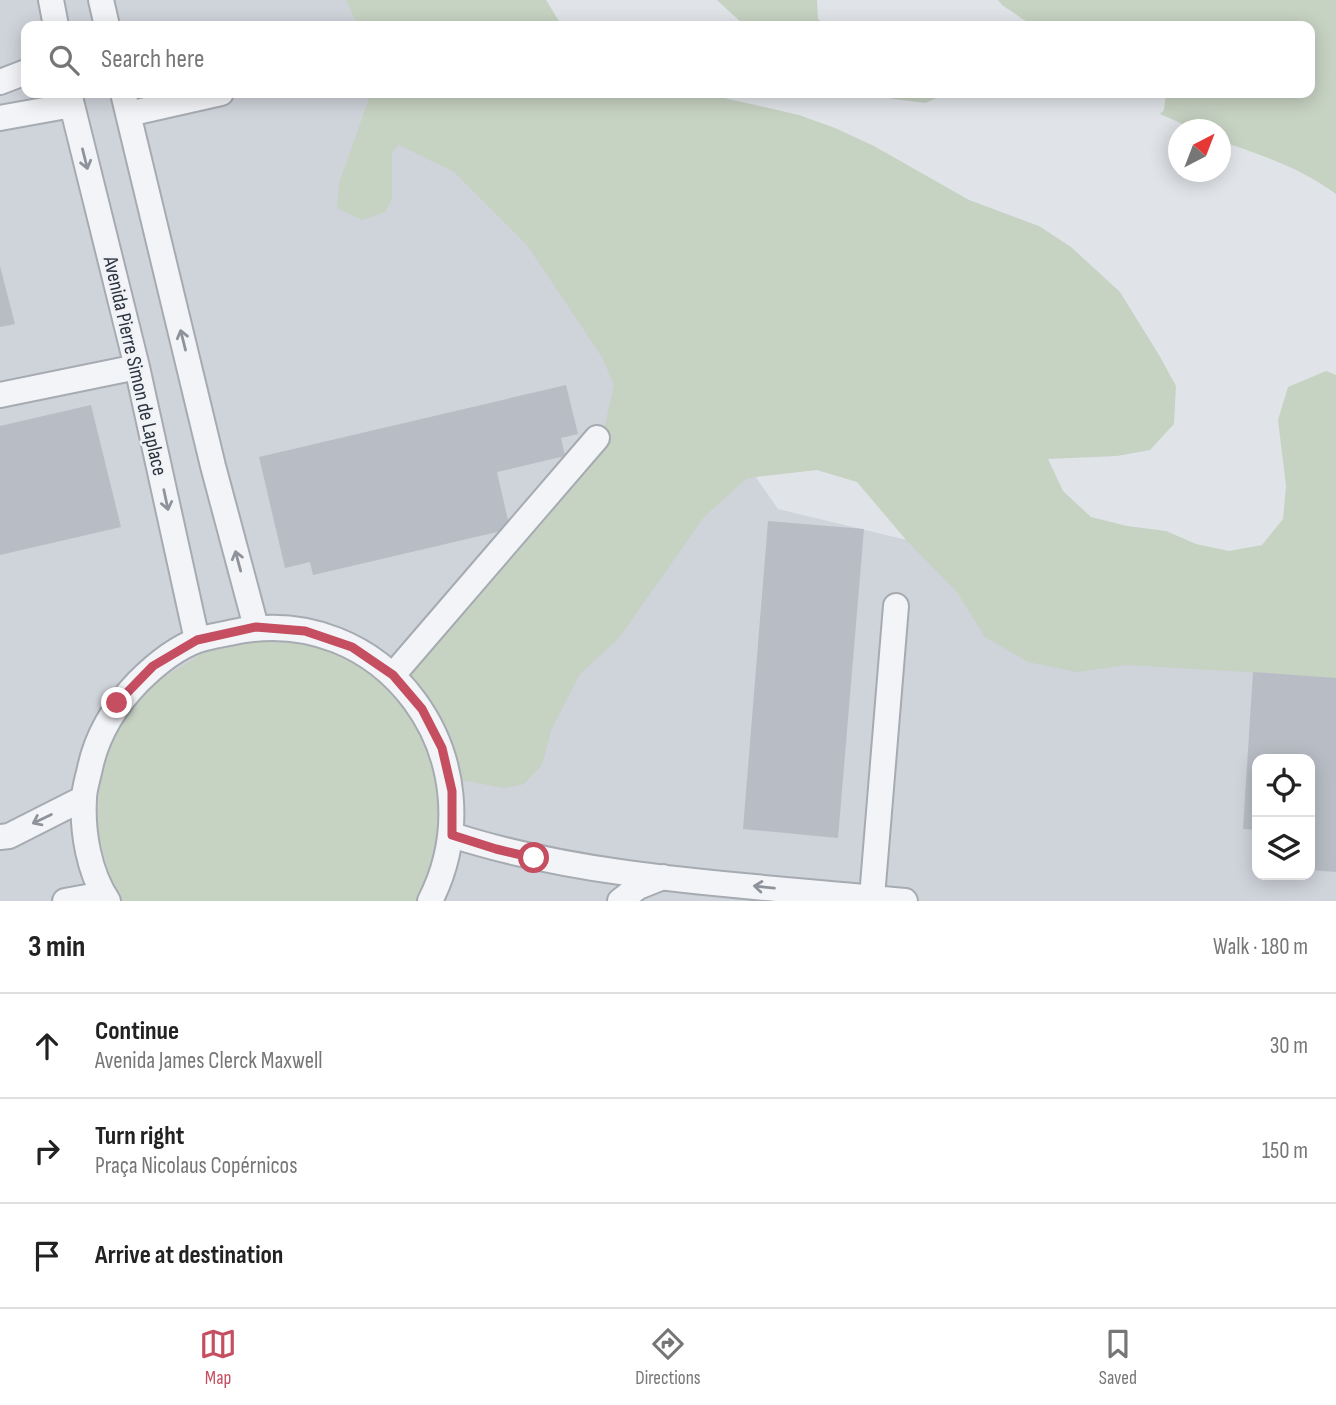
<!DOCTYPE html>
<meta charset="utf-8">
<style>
:root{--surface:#fff;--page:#f2f2f2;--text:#222;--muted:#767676;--line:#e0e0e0;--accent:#c54e61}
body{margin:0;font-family:"Sofia Sans Condensed",sans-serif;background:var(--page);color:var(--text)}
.controls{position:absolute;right:21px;bottom:21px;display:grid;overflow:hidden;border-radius:14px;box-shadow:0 4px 18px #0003}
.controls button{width:63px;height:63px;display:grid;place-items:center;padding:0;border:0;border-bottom:2px solid var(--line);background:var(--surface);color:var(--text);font:35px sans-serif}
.compass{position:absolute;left:1168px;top:119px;width:63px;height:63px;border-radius:50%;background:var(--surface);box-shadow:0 4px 18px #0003;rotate:42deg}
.stop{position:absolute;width:21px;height:21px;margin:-16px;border:5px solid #c54e61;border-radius:50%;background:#fff}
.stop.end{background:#c54e61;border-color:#fff;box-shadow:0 2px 7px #0008}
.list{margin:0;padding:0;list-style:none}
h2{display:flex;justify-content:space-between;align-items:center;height:91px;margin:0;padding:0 28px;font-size:30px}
h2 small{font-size:23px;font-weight:400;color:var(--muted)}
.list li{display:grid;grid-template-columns:46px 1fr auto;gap:21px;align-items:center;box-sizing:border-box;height:105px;padding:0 28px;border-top:2px solid var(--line)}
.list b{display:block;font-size:26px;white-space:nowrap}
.list p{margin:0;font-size:23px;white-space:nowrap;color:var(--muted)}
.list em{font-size:23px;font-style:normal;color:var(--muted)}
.icon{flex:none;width:38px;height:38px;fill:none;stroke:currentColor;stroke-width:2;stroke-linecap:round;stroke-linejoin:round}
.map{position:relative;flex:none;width:1336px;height:901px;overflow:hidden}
.search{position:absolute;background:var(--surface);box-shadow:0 4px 18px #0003;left:21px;right:21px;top:21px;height:77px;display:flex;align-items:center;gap:18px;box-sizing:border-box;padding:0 24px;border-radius:14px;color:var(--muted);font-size:26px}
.sheet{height:406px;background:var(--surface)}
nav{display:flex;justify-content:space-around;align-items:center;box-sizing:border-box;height:98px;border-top:2px solid var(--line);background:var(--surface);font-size:19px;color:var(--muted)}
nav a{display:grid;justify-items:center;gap:4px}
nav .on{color:var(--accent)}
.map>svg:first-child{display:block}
.built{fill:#cfd3da;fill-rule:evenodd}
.green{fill:#c6d2c2}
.building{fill:#b8bdc5}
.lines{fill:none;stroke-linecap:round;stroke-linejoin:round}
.minor-casing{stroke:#a6abb2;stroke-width:28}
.minor{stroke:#f3f4f7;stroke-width:24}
.oneway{stroke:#8e939b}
.route{stroke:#c54e61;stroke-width:9}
.labels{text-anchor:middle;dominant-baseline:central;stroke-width:5;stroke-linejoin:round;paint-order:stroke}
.street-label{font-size:21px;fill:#2a323f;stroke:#f0f2f6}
</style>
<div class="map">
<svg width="1336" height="901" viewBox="0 0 1336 901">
<rect width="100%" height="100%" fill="#e0e4e8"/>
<path class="built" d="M0 0H424L442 26H26V93H488L778 509 1336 643V901H0ZM1257 759H1310V875H1257Z"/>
<path class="green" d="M346 0H546L562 26H358Z
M717 0H817L818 19 827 26H745Z
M998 0H1336V194C1299 167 1263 156 1221 141L1220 130 1194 129 1160 114 1164 110 1166 93H1310V26H1033L1002 5Z
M368 93H676L724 98 799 115 835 128 874 146 969 200 1039 226 1071 247 1120 292 1159 355 1176 386 1174 424 1150 450 1117 456 1048 459 1063 491 1091 517 1127 526 1166 531 1196 544 1229 551 1262 545 1283 519 1286 486 1278 420 1288 387 1326 371 1336 375V691L1264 673 1127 665 1077 672 1028 662 985 637 957 592 907 541 857 482 817 470 747 478 704 517 619 638 580 674 552 728 542 765 524 784 504 788 467 781 439 785 444 819 433 875 418 901H122L115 891 98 836 99 779 119 726 156 682 205 652 261 640 318 646 369 671 406 693 421 645 484 577 540 526 576 483 604 430 614 385 602 357 527 245 454 172 399 145 392 152V199L385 212 362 220 337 208 339 184 368 101Z
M870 93H947L926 103 893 99Z"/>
<path class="building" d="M0 266 15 324 0 327Z
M566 385 578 434 561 438 565 456 497 472 510 529 313 575 310 562 285 568 259 457Z
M91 405 121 527 0 555V426Z
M768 521 864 529 838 838 743 829Z
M1253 672 1336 678V872L1310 870V759H1257V830L1243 829Z"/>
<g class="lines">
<defs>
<path id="minor" d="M51 0 56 26
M101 0 107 26
M0 82 26 72
M69 93 137 367 197 640
M123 93 213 466 256 627
M128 114 221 93
M0 118 72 105
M0 395 137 367
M393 675 597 438
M452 835C594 881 757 885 905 901
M0 837 9 836 84 798
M872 897 896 606
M65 901 103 894
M108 901C89 873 82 832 84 799 84 789 88 778 90 768 97 735 114 707 138 682 154 666 176 648 198 640 207 637 219 635 229 633 385 597 501 761 430 901
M620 901 638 887 663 877"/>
</defs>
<use href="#minor" class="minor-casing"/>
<use href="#minor" class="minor"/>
</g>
<defs><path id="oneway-shaft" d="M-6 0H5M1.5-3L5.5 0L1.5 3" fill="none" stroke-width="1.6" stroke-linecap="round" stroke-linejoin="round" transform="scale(1.75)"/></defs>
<g class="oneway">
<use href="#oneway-shaft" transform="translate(85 159) rotate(76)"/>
<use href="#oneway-shaft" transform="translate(183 340) rotate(-104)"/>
<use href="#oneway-shaft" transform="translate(166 500) rotate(78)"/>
<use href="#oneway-shaft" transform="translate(238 561) rotate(-105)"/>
<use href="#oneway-shaft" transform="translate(42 819) rotate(154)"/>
<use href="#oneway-shaft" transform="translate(764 887) rotate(-174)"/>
</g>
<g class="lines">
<path class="route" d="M117 703 153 666 197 640 256 627 305 631 352 647 393 675 422 709 442 748 452 791V835L496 849 534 858"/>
</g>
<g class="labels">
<g class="street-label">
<text transform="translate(135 366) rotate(77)">Avenida Pierre Simon de Laplace</text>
</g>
</g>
</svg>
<div class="controls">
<button><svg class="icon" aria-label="locate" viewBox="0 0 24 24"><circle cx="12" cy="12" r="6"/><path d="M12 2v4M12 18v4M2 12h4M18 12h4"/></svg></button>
<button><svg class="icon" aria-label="layers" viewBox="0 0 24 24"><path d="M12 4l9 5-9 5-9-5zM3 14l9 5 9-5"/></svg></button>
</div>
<svg class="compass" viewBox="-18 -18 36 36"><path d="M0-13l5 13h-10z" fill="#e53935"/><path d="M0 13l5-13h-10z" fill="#767676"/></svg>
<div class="stop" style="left:534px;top:858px"></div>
<div class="stop end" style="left:117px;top:703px"></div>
<div class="search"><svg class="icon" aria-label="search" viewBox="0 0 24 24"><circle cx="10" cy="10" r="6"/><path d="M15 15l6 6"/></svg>Search here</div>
</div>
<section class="sheet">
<h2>3 min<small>Walk · 180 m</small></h2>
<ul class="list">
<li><svg class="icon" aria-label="ahead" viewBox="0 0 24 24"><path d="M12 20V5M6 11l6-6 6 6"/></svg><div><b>Continue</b><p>Avenida James Clerck Maxwell</p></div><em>30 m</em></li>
<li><svg class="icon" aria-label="right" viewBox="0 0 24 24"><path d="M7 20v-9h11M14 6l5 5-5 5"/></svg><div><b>Turn right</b><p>Praça Nicolaus Copérnicos</p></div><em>150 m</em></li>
<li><svg class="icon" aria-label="arrive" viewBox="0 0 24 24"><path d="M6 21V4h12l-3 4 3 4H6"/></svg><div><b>Arrive at destination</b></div></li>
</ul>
</section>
<nav>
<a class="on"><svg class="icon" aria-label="map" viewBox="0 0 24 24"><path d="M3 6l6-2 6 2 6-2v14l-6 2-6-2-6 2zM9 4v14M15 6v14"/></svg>Map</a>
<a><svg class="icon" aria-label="directions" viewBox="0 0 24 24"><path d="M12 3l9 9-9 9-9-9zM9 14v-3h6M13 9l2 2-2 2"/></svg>Directions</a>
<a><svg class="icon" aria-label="saved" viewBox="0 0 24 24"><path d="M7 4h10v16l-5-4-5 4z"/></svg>Saved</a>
</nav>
